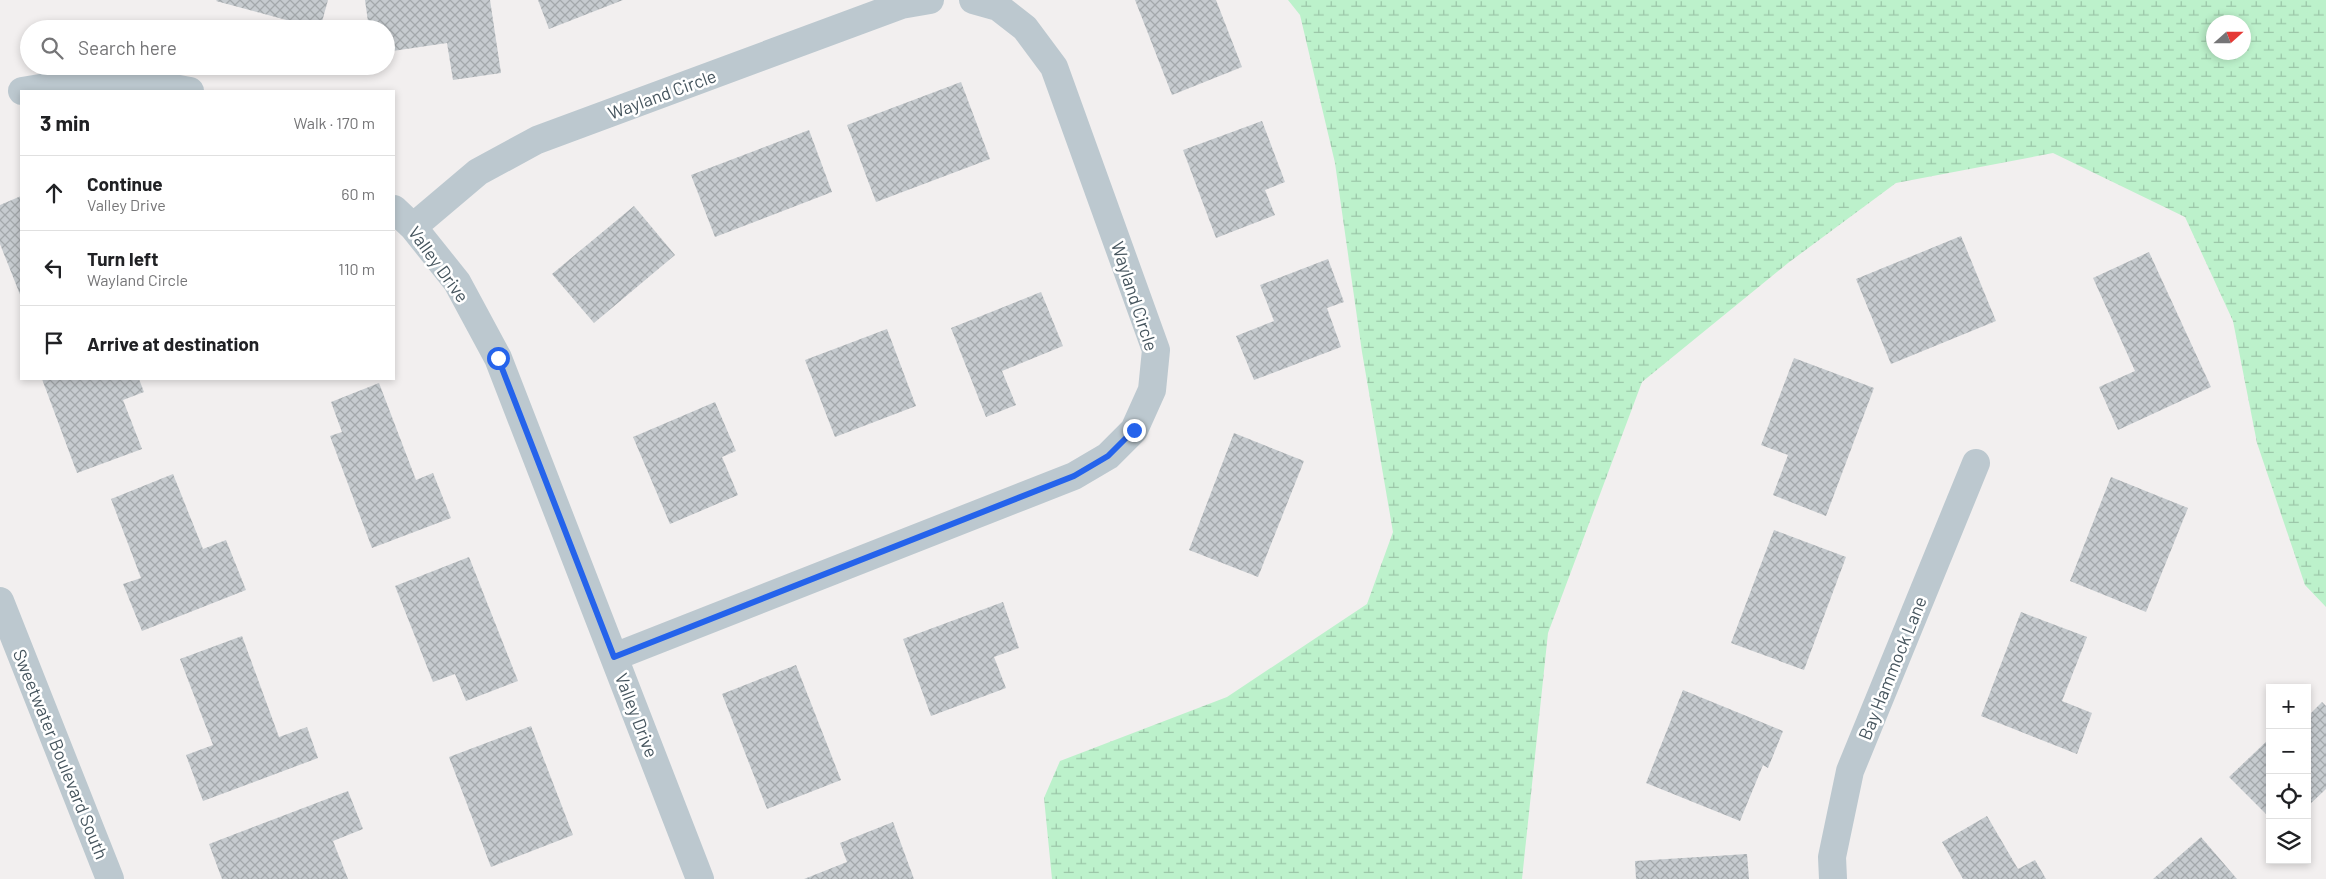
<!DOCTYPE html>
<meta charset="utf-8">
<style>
:root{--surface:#fff;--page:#f2f2f2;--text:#202124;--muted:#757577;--line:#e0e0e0}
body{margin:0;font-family:Barlow,sans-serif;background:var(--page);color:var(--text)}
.controls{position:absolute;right:15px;bottom:15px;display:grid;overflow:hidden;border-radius:0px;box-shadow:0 2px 8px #0003}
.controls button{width:45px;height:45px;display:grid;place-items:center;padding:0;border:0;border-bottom:1px solid var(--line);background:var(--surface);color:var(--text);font:25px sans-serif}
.compass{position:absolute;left:2206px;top:15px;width:45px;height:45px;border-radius:50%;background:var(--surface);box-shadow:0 2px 8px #0003;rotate:69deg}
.stop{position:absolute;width:15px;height:15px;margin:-11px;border:4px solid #2563eb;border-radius:50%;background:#fff}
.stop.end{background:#2563eb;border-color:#fff;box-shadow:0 1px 5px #0008}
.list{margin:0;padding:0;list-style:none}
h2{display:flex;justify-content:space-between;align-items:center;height:65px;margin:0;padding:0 20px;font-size:21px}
h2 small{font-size:16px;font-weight:400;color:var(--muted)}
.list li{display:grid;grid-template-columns:32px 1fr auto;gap:15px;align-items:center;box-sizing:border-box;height:75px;padding:0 20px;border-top:1px solid var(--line)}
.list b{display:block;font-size:19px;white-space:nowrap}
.list p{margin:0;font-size:16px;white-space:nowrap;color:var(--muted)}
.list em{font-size:16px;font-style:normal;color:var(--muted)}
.icon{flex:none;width:28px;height:28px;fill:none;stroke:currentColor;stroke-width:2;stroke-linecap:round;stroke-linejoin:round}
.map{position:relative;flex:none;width:2326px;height:879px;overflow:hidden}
.search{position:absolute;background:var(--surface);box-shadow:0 2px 8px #0003;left:20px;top:20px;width:375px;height:55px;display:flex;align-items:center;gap:12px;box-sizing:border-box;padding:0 18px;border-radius:28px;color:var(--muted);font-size:19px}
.panel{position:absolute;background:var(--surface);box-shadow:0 2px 8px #0003;left:20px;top:90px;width:375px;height:290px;border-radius:0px}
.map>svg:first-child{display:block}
.wetland{fill:url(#wetland-marsh);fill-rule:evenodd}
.building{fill:url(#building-cross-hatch)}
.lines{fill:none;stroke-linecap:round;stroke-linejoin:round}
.street{stroke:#bcc8cf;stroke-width:28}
.route{stroke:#2563eb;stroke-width:6}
.labels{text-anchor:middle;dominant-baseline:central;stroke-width:5;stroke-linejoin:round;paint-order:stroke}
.street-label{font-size:18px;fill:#46555e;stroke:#fff}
</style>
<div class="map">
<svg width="2326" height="879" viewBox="0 0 2326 879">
<defs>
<pattern id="wetland-marsh" width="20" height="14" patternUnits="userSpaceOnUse" patternTransform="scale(1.25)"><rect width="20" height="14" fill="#bcf1cb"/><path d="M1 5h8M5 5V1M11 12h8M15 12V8" fill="none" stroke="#9bc6a8"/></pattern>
<pattern id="building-cross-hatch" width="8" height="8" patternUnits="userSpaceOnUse" patternTransform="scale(1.25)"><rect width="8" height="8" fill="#c6cbcf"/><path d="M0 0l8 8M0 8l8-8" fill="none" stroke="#a3a8ab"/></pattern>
</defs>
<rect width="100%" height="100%" fill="#f2efef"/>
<path class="wetland" d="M1288 0H2326V607L2305 585 2257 443 2233 321 2185 217 2053 153 1896 183 1788 263 1642 382 1548 633 1522 879H1052L1044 798 1060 761 1227 697 1367 604 1393 532 1362 352 1335 163 1300 15ZM2214 22H2244V52H2214Z"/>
<path class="building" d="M328 0 320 29 216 1 217 0Z
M365 0H490L501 73 453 80 447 43 386 52V29H369Z
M538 0H623L549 29Z
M1135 0H1216L1242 67 1172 95Z
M961 82 990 159 876 202 847 125Z
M1262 121 1285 182 1265 190 1275 215 1216 238 1183 150Z
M809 130 832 192 715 237 691 175Z
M21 196V297L0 244V205Z
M634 206 675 255 594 323 552 274Z
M1961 236 1996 321 1891 364 1856 279Z
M2149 252 2211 387 2118 430 2099 387 2135 371 2093 278Z
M1328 259 1344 302 1327 308 1341 347 1254 380 1236 336 1274 321 1260 285Z
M1041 292 1063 346 1002 371 1016 405 986 417 951 328Z
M887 329 916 406 835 437 805 360Z
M1794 358 1874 388 1826 516 1773 495 1788 455 1761 445Z
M42 379H139L144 392 123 400 142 449 77 473Z
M379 383 416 480 433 473 451 518 372 548 330 436 342 432 331 402Z
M715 402 736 451 722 457 738 495 670 524 633 437Z
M1234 433 1304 461 1258 577 1189 550Z
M173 474 203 549 226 540 246 590 142 631 123 584 141 578 111 499Z
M2111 477 2188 508 2146 612 2070 581Z
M1774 530 1846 557 1804 670 1731 643Z
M469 557 518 681 466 701 455 674 433 682 395 586Z
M1003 602 1019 648 994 657 1006 688 931 716 903 639Z
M2021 612 2087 637 2062 701 2092 713 2077 754 1981 716Z
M242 636 279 737 307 727 318 758 203 801 186 755 213 745 180 659Z
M796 665 841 780 767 809 722 694Z
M1683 690 1783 731 1768 768 1763 765 1740 821 1646 783Z
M2322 702 2326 706V789L2307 807V717Z
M531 726 573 835 491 867 449 757Z
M2270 738V818L2229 777Z
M348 791 363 829 333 841 348 879H222L209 844Z
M1987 816 2018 869 2035 860 2046 879H1963L1942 842Z
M893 822 914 879H804L847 862 840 843Z
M2201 837 2237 879H2153Z
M1747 854 1749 879H1636L1635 861Z"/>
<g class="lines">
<path class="street" d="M22 91 58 85 146 83 190 91
M394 209 413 227 457 282 498 358 700 879
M413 227 478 172 537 140 901 5 930 0
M0 601 110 879
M614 657 1074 476 1108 456 1134 430 1152 390 1156 350 1054 67 1025 28 998 7 973 0
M1833 879 1832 857 1850 771 1976 463"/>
</g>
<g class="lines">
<path class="route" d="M498 358 614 657 1074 476 1108 456 1134 430"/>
</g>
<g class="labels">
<g class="street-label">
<text transform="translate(662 94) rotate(-20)">Wayland Circle</text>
<text transform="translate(439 264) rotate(54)">Valley Drive</text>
<text transform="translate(1135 296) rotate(72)">Wayland Circle</text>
<text transform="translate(1892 668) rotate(-68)">Bay Hammock Lane</text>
<text transform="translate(637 715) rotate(69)">Valley Drive</text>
<text transform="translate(61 754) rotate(68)">Sweetwater Boulevard South</text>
</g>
</g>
</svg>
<div class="controls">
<button>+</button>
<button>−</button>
<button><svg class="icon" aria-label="locate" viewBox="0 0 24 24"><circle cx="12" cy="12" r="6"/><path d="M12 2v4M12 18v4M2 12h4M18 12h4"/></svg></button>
<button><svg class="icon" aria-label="layers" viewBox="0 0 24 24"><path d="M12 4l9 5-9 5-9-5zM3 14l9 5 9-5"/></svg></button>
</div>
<svg class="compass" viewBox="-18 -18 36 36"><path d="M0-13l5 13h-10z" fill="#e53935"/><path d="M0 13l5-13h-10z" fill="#757577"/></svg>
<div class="stop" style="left:498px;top:358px"></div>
<div class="stop end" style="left:1134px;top:430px"></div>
<div class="search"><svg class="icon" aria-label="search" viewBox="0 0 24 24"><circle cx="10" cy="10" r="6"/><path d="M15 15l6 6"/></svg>Search here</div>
<section class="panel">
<h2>3 min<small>Walk · 170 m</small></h2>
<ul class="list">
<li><svg class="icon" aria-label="ahead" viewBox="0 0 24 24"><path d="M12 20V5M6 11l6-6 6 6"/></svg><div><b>Continue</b><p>Valley Drive</p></div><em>60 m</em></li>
<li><svg class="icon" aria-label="left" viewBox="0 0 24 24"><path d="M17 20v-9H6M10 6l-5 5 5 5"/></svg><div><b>Turn left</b><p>Wayland Circle</p></div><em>110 m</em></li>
<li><svg class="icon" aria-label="arrive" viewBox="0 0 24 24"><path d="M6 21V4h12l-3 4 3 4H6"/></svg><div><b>Arrive at destination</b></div></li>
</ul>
</section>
</div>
